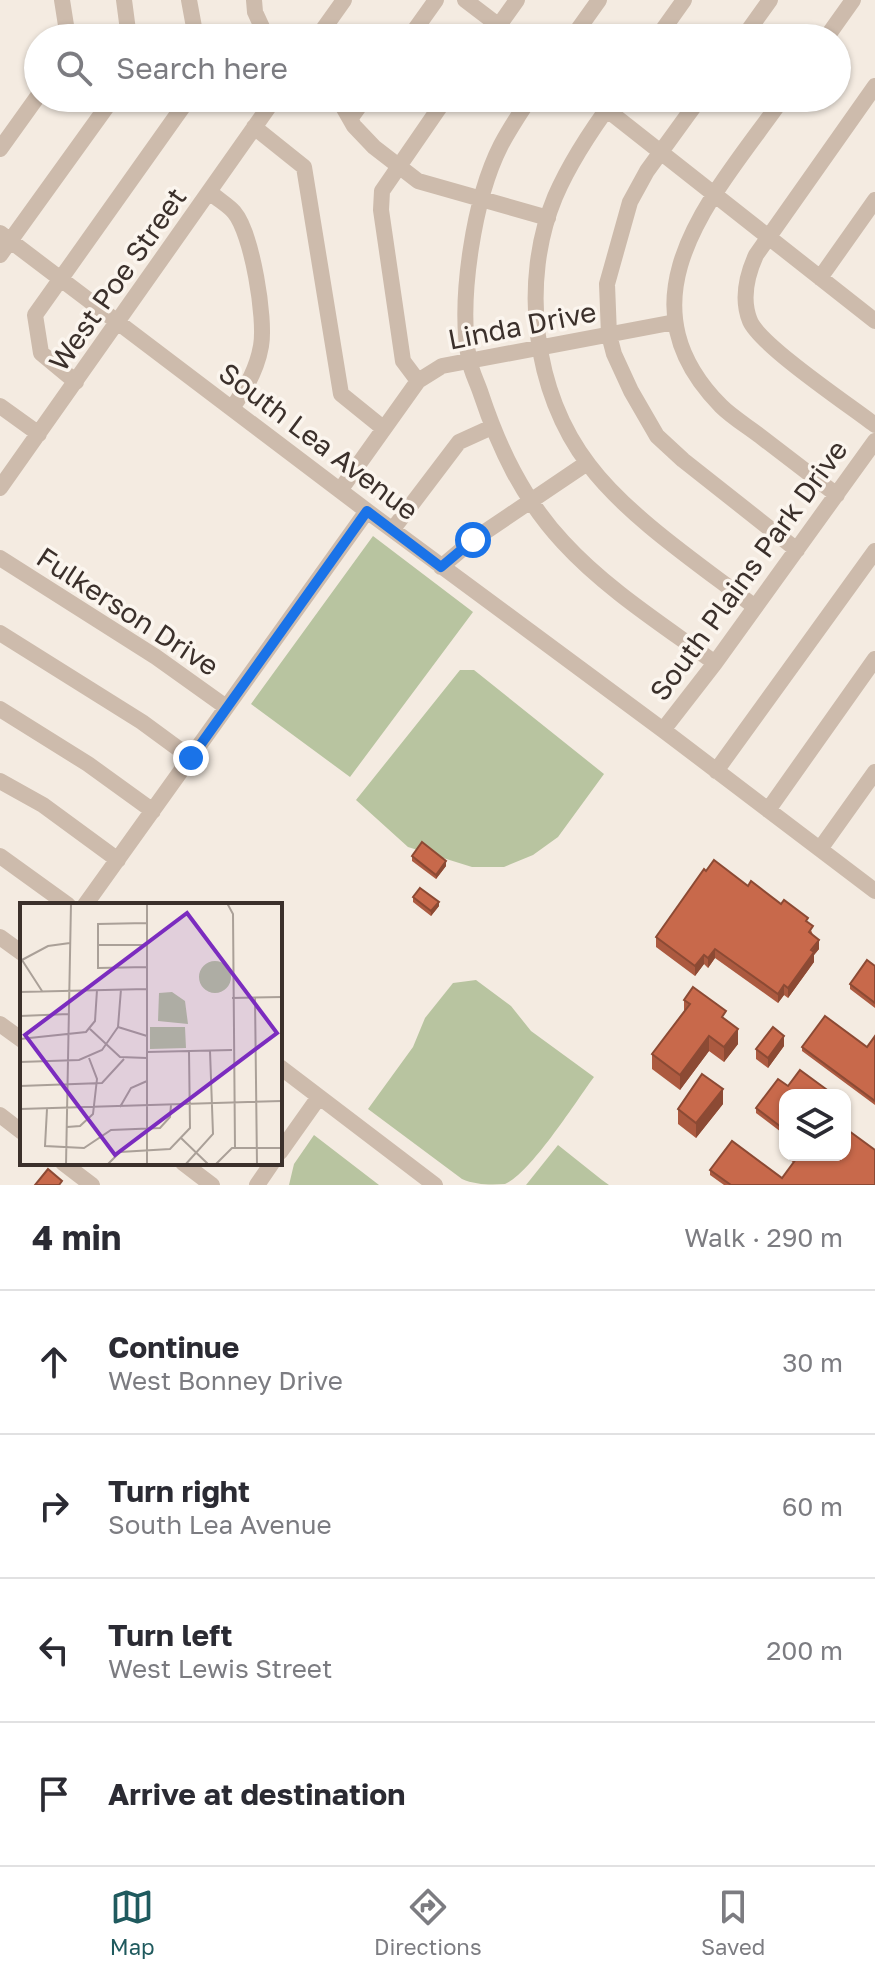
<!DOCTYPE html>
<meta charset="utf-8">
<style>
:root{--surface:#fff;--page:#f2f2f3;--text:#2b2b33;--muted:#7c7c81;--line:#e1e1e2;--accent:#1f5a5e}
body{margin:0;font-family:"Golos Text",sans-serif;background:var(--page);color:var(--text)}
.controls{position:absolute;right:24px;bottom:24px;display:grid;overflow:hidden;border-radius:16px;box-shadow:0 2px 6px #0004}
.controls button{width:72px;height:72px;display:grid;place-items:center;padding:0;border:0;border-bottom:2px solid var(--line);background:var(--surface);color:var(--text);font:40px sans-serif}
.stop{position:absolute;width:24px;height:24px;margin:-18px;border:6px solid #1a73e8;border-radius:50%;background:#fff}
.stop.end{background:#1a73e8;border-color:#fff;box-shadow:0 2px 8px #0008}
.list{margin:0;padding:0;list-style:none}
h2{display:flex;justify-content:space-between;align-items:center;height:104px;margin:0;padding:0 32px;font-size:34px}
h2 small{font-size:26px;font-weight:400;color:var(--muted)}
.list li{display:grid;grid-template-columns:52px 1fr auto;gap:24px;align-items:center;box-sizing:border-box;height:144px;padding:0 32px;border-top:2px solid var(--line)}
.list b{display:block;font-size:30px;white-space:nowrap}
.list p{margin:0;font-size:26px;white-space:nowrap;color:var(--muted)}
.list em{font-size:26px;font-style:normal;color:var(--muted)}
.icon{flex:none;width:44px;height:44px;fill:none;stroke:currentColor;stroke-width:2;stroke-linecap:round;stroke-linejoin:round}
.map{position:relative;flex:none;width:875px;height:1185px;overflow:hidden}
.search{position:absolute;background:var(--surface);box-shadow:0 2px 6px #0004;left:24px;right:24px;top:24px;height:88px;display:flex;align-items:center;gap:20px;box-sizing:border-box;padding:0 28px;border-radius:44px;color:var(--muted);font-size:30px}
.sheet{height:680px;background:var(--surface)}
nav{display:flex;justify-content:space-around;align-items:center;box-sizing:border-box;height:112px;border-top:2px solid var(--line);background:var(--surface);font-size:22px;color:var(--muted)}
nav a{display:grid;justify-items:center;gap:4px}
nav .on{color:var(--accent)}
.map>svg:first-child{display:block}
.green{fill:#b8c4a0}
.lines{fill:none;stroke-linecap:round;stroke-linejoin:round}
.minor{stroke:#cdbbac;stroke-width:16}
.wall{fill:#ac5a40}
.shaded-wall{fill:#8c4a34}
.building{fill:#c8694b;stroke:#8c4a34;stroke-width:2}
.route{stroke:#1a73e8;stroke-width:10}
.labels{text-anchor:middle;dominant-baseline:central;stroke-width:7;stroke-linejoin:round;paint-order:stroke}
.street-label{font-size:28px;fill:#3b302b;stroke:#fbf5ee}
.inset-road{fill:none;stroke:#aaa098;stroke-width:2}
.view{fill:#7b2cbf;fill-opacity:0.15;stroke:#7b2cbf;stroke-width:4}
.inset-edge{fill:none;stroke:#3b302b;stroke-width:4}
</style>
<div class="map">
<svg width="875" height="1185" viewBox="0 0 875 1185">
<rect width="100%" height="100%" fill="#f4ebe1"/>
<path class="green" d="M373 536 473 612 350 777 251 704Z
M460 670H474L604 774 558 837 533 855 504 867H472L408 847 356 800Z
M476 980 511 1006 531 1031 594 1077C576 1101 531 1173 505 1184 492 1185 475 1185 462 1179L368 1109 413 1047 425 1018 453 983Z
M314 1135 379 1185H289L294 1164Z
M558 1145 602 1180 609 1185H526Z"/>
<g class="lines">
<path class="minor" d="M62 0 68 38
M124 0 129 38
M189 0 196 38
M254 0 255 12 267 38
M465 0 515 38
M317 38 344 0
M409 38 436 0
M490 38 517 0
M572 38 599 0
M657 38 684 0
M743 38 770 0
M826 38 853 0
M875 86 756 255C747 275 741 299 750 321 761 346 849 405 875 425
M338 98 354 126 374 147 418 181 548 218
M530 98C520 113 510 128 501 145 474 198 458 299 469 359 471 371 477 382 481 394 499 448 523 499 563 542 606 589 663 625 715 663
M592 98 875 321
M615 98C592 129 570 162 555 197 520 281 533 392 589 465 628 517 703 567 755 607
M700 98 647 171 630 202 607 284 609 335 614 354 631 391 657 436 683 460 797 550
M783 98C717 192 613 297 721 406 732 417 747 426 760 436 785 455 811 475 837 495
M350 119 365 98
M254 127 304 167 341 394 383 428
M0 149 38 96
M210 192C217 199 228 205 234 212 252 233 266 319 261 346 257 369 246 389 232 408
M0 233 367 511 663 730 875 891
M0 255 113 98
M820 278 875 200
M418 381 403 361 381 210 382 191 446 98
M76 382 41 353 35 315 189 98
M0 406 39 434
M0 488 275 98
M341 489 418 381 442 366 675 322
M393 529 459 442 492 427
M0 558 156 657 226 707
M441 567 473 540 587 463
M0 633 142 722 191 758
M0 709 88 764 153 811
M663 730 715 663 875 441
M716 771 875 551
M0 781 43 805 118 860
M768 810 875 659
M820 849 875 772
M0 856 68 905
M85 905 367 511
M0 937 22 953
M0 1024 22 1040
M280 1067 435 1185
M0 1115 22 1132
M280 1152 319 1097
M63 1163 92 1185
M183 1163 212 1185
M257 1185 272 1163"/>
</g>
<path class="wall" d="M412 856 446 866 436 879 412 861Z
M706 871 748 886 781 904 808 923 819 949 814 955V962L788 998 784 995 778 1003 715 958 708 968 704 964 695 976 656 947V937Z
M413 897 439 906 431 916 413 902Z
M875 966V1008L850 989V984Z
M684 1000 726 1021 738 1044 724 1062 709 1051 680 1090 652 1069V1054L684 1011Z
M875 1036V1105L802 1051V1047H867Z
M784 1046 768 1068 756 1059V1049Z
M788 1086 785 1095V1135L756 1113V1108Z
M723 1104 696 1138 678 1124V1109Z
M790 1155 875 1185H724L710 1175V1170L782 1178 794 1163 790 1160Z"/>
<path class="shaded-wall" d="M446 861V866L436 879V875Z
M439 902V906L431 916V911Z
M819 940V949L814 955V962L788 998V988Z
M715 949V958L708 968V958Z
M704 955V964L695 976V966Z
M784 985V995L778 1003V994Z
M738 1029V1044L724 1062V1047Z
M709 1036V1051L680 1090V1075Z
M784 1036V1046L768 1068V1058Z
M723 1089V1104L696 1138V1123Z"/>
<path class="building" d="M422 842 446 861 436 875 412 856Z
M714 860 748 886 751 881 781 904 784 900 808 918 806 921 813 926 809 932 819 940 811 950 814 952 788 988 784 985 778 994 715 949 708 958 704 955 695 966 656 937 704 869 706 871Z
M420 888 439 902 431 911 413 897Z
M867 960 875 966V1003L850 984Z
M693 987 726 1011 722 1017 738 1029 724 1047 709 1036 680 1075 652 1054 690 1004 684 1000Z
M825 1016 867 1047 875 1036V1101L802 1047Z
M773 1027 784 1036 768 1058 756 1049Z
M800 1070 834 1095H785V1130L756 1108 778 1079 788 1086Z
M702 1074 723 1089 696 1123 678 1109Z
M845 1128 875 1150V1185H731L710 1170 732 1141 782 1178 796 1159 790 1155H845Z
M48 1169 62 1181 59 1185H35Z"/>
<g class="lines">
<path class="route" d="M191 758 367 511 441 567 473 540"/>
</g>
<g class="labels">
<g class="street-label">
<text transform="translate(117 279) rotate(-55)">West Poe Street</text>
<text transform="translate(522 325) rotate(-11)">Linda Drive</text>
<text transform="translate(319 441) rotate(37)">South Lea Avenue</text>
<text transform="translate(748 570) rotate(-54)">South Plains Park Drive</text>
<text transform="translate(128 611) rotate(33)">Fulkerson Drive</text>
</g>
</g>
<g transform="translate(20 903)">
<rect width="262" height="262" fill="#f4ebe1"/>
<path d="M179 74a16 16 0 1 1 32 0a16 16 0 1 1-32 0ZM152 89 165 98 168 121 138 118 139 90ZM130 124H165L166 145 130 146Z" fill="#b8c4a0"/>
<path class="inset-road" d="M127 0V262M207 0 213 11 215 245M127 20 78 21V65L127 64M78 42H127M2 57 22 88M0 58 28 43 50 40M0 89 127 86M212 95 262 94M235 95 237 262M0 113 49 111M98 124 127 133M70 126 100 154 127 155M0 136 66 129 75 118 77 87M127 149 212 147M0 159 59 157 82 147 98 124 101 86M0 183 82 180 104 156M100 204 111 185 127 178M0 206 262 198M27 206 25 243 64 245 91 227 140 225 150 214 151 202M47 224 60 223 73 211 77 176 69 155M161 235 189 262M0 250 1 206M46 262 51 0M87 262 100 249 150 246 170 225 169 148M165 262 193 231 190 148M195 262 212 245H262"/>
<path class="view" d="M167 10 257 130 95 252 5 132Z"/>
<rect width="262" height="262" class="inset-edge"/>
</g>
</svg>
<div class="controls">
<button><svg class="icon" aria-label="layers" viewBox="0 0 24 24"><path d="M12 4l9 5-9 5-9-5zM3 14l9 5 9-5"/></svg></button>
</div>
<div class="stop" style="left:473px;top:540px"></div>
<div class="stop end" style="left:191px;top:758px"></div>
<div class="search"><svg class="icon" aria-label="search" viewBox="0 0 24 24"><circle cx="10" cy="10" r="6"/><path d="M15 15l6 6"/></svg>Search here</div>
</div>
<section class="sheet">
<h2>4 min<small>Walk · 290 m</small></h2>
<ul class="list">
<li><svg class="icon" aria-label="ahead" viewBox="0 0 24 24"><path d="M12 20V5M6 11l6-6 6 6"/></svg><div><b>Continue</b><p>West Bonney Drive</p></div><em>30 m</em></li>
<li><svg class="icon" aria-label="right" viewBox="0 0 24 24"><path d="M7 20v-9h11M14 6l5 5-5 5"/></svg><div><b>Turn right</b><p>South Lea Avenue</p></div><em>60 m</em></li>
<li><svg class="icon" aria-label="left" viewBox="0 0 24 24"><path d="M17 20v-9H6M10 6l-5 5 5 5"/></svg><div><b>Turn left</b><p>West Lewis Street</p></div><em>200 m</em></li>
<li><svg class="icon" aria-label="arrive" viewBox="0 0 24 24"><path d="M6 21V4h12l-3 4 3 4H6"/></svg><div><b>Arrive at destination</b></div></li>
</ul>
</section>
<nav>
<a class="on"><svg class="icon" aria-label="map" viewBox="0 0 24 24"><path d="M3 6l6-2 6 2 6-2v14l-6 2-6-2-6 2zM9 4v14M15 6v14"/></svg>Map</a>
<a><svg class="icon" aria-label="directions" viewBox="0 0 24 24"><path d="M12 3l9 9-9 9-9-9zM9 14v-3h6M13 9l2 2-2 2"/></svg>Directions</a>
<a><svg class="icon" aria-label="saved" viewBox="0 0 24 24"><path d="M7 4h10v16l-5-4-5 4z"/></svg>Saved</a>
</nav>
